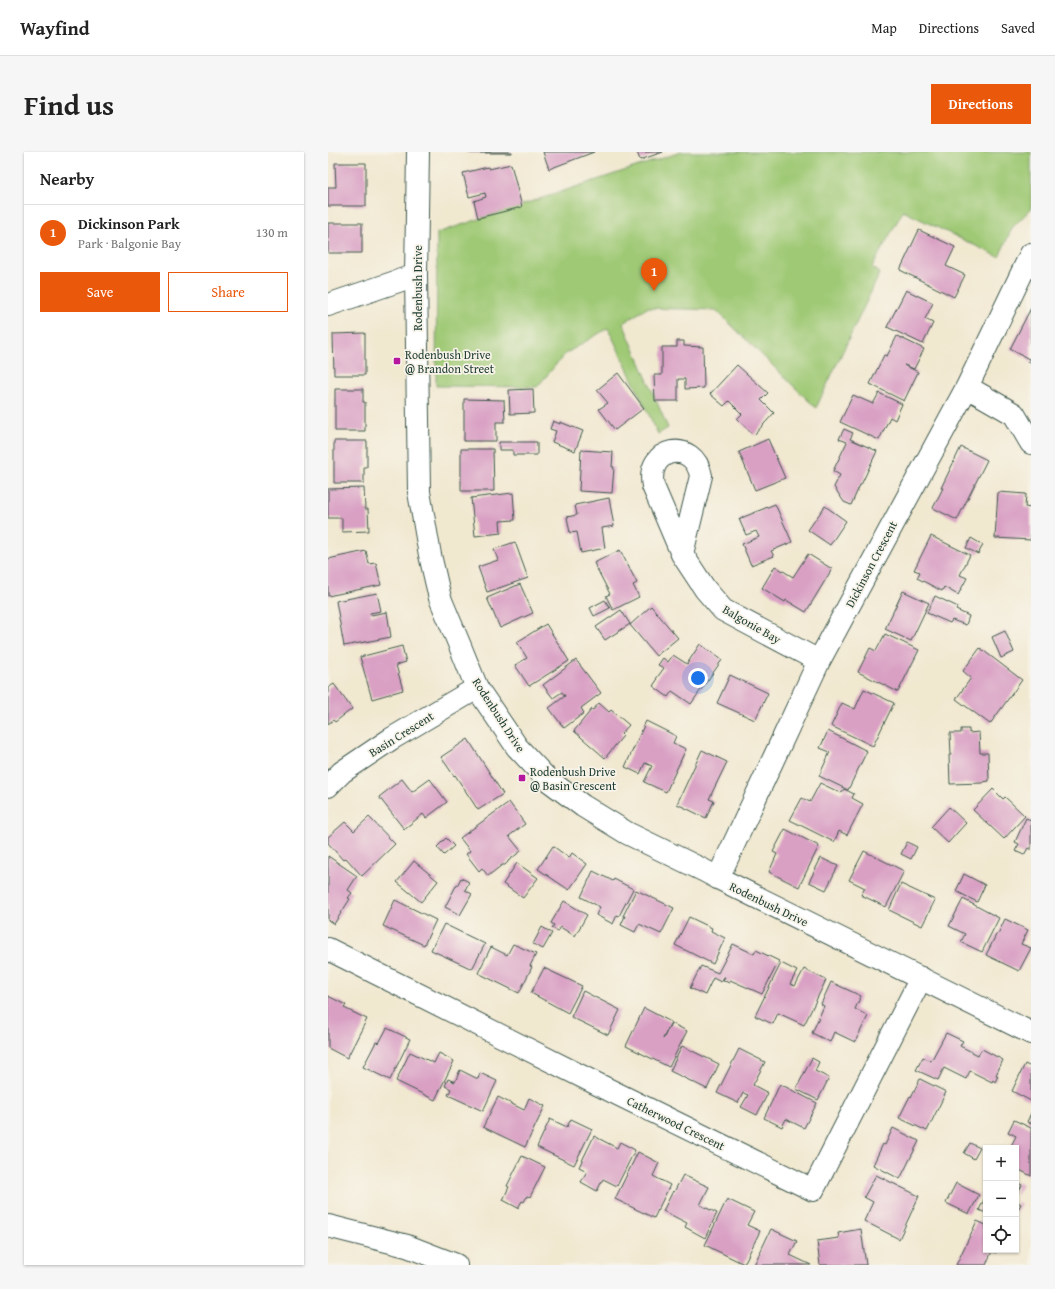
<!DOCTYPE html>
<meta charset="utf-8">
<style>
:root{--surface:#fff;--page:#f6f6f6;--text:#222;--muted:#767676;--line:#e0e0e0;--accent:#ea580c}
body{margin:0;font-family:"Gentium Book Plus",serif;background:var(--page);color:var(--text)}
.controls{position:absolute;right:12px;bottom:12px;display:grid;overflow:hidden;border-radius:0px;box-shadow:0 1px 3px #0004}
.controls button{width:36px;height:36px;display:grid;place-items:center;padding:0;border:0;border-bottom:1px solid var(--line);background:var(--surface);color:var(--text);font:20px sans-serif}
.you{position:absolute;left:370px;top:526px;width:14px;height:14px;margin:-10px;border:3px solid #fff;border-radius:50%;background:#1a73e8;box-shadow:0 0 0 6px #1a73e833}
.badge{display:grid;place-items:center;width:26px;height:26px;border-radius:50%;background:var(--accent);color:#fff;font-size:13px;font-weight:700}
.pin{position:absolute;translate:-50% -33px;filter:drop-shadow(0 1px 2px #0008)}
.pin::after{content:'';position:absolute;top:21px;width:14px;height:12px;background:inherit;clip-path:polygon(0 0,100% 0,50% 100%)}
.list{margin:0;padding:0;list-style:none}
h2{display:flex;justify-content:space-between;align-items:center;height:52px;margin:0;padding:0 16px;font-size:17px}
h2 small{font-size:13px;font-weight:400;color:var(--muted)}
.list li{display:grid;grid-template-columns:26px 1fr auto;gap:12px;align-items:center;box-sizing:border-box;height:56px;padding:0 16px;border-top:1px solid var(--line)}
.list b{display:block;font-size:15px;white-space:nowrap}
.list p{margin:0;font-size:13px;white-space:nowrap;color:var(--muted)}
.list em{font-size:13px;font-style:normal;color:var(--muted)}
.actions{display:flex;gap:8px;padding:12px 16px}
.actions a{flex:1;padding:9px 0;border:1px solid var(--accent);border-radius:0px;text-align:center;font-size:14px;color:var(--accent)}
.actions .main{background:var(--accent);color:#fff}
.icon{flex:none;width:22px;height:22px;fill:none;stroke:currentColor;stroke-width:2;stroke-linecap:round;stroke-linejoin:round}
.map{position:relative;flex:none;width:703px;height:1113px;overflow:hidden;border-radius:0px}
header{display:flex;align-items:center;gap:24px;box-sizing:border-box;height:56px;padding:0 20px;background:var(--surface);border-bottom:1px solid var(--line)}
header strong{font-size:19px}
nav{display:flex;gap:22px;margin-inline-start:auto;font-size:14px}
.intro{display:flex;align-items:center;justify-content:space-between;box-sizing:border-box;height:96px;padding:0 24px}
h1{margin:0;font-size:28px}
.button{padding:10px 18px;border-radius:0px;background:var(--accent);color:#fff;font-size:14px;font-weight:700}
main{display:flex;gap:24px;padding:0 24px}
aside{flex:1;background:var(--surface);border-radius:0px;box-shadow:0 1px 3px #0004}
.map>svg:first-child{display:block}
.green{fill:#9fc975;stroke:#5f8354}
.building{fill:#d9a0c4}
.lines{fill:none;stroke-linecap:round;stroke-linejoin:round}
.minor-casing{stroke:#3e574b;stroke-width:24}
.tertiary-casing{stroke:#3e574b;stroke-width:24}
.minor{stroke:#fff;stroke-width:22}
.tertiary{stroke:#fff;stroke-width:22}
.poi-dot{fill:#b5179e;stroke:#f7f3e8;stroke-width:1.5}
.labels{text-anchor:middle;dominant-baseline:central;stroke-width:3.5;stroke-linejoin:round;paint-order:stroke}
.street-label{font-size:12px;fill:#1f3d34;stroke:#f7f3e8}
.poi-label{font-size:12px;fill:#1f3d34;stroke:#f7f3e8;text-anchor:start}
</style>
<header>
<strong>Wayfind</strong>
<nav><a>Map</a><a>Directions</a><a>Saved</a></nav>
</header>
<div class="intro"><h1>Find us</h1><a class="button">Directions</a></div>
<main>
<aside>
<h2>Nearby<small></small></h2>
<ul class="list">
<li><span class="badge">1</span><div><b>Dickinson Park</b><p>Park · Balgonie Bay</p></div><em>130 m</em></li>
</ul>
<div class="actions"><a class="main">Save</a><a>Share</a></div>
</aside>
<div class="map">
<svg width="703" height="1113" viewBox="0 0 703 1113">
<rect width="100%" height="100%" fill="#f7f3e8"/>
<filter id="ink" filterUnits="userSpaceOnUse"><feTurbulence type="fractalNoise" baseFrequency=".025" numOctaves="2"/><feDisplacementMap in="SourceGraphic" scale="8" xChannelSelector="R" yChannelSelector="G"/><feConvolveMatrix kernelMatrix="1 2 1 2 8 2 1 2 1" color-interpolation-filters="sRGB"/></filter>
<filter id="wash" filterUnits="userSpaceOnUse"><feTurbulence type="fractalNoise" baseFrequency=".012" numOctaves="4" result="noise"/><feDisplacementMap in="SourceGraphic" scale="16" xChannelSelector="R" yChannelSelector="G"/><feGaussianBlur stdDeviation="0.9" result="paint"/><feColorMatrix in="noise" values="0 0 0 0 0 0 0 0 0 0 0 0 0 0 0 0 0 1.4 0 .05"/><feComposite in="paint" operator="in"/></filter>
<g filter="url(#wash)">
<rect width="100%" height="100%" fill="#f1e8d0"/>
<path class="green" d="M353 0H703V57L684 76 671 105 575 59 544 115 552 121 488 256 388 158 319 156 295 171 340 276 330 282 280 176 237 202 209 235 108 234 109 81Z"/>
<g id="blocks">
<path class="building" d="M141 0H184V1H141Z
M215 0H266L221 17Z
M309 0H335L312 8Z
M7 11H38V54H0V35H8Z
M183 12 194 55 150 66 146 49 158 45 157 41 141 45 135 21 160 15 161 17Z
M0 71H34V101H0Z
M591 78 627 95 618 114 637 123 626 145 572 118Z
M578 138 605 151 597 167 605 171 595 192 559 175Z
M703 156V211L700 209 701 207 682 197Z
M37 181V223H6L5 182Z
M569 184 596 197 586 217 576 213 590 220 576 249 542 232 556 203 559 204Z
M349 189H356V194L375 195 376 236 357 237V227H350V249H327L326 223H334V195H349Z
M409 213 440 241 433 248 446 261 426 283 409 267 414 262 401 249 396 254 382 242Z
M290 221 316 256 287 278 271 257 280 251 269 238Z
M7 237H35V250H37V279H7Z
M205 237 206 261 182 262 181 238Z
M551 241 574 252 567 268 562 265 551 288 512 270 525 243 545 252Z
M136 247 176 248 177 270H168V289H136Z
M225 269 232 272V270L255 279 247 299 224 290 228 279 222 277Z
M516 277 525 281 522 287 549 299 533 333H532L523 353 516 350 506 335 512 323 505 319 519 290 511 287Z
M440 287 457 326 427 338 411 300Z
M6 289H39V315H36V331H6Z
M171 290H209V303H185V298H171Z
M633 295 659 308 629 368 605 356 615 336H613Z
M133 297H165L166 339H133Z
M253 298 285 300 284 315H286L284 341 251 339Z
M36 336 37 357H40L41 379 14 380V366H0V337Z
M670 340 698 342 697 355 703 356V388L667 386Z
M185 341 187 368 172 369 173 381 147 384 143 346Z
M281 346 286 374 274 376 277 396 253 401 249 380 242 381 239 365 249 363 247 353Z
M447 352 464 390 443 399 446 404 423 413 414 392 431 385 428 379 418 383 411 367Z
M497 354 518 369 502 393 480 378Z
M603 384 642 403 632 423 639 426 630 443 616 435 614 439 589 426 592 420 586 418Z
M643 386 655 393 650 402 638 396Z
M187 390 200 426 159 440 150 415 170 408 166 397Z
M292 398 309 431 305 433 311 445 285 458 278 444 282 442 266 411Z
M38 399 41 412 48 411 53 433 0 444V407Z
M480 402 504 417 478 460 458 448 457 450 434 436 447 414 465 425Z
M192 432 205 461 172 476 159 446Z
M575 439 601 451 583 489 557 477Z
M49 441 53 459 42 461 43 463 59 460 63 485 16 494 8 449Z
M607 444 630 455 628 458 641 464 638 473 624 468 622 471 599 461Z
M277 448 282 456 266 464 262 456Z
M323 454 350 486 328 504 302 473Z
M293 458 302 472 277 488 268 475Z
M218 472 241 509 201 534 187 513 199 506 189 490Z
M677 479 686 500 673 506 664 485Z
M557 482 591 498 570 540 530 520 542 496 548 499Z
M372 492 394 508 363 552 344 539 340 545 325 534 329 528 328 527 336 516 330 513 335 506 340 510 345 503 359 512Z
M74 494 78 510 68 513 75 538 44 547 32 505Z
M652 496 694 528 662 572 628 547 643 526 635 519Z
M248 508 273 541 253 556 256 561 236 576 221 556 237 544 234 540 225 546 215 533Z
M402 523 440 541 427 568 389 551Z
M6 532 24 557 7 570 5 568 0 572V536Z
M536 537 566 551 545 594 503 574 514 551 527 557Z
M271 551 281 560 283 558 301 573 293 582 295 584 277 606 246 579 264 557 265 558Z
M318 569 348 584 345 591 358 597 338 640 316 630 324 614 317 611 312 622 297 615Z
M633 577H641V581L651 580 652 601H660L661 629 655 630V631L622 632 621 603H623L622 581H633Z
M500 579 539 599 520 638 491 624 502 600 492 596Z
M140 587 175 642 150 658 127 623 126 624 113 605Z
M374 598 399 610 381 647 386 649 378 666 349 652Z
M74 627 84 640 102 627 119 650 98 666 95 662 76 677 51 645Z
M492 631 513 641 516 637 526 642 524 646 535 652 519 683 511 679 506 690 462 668 474 646 482 650Z
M665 637 675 647 677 645 697 664 676 687 645 658Z
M181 650 197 672 181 684 193 699 180 709V710L177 713H174L160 724 154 716 151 719 138 702 142 699 132 686Z
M621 655 638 671 620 691 603 675Z
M41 665 67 692 34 724 18 706 15 708 0 691V685L17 670 26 679Z
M698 666 703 668V698L700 696 696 703 687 699 691 692 687 690Z
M457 677 491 694 471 735 441 720 449 702 445 700Z
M118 686 126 694 116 703 109 695Z
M579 690 589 695 583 707 573 702Z
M225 694 241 706 244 701 259 712 241 738 210 717Z
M536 699 576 719 558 755 533 743 537 736 521 728Z
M0 704 29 724 20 738 24 741 20 746 22 747 6 772 0 768Z
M493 706 510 714 498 738 481 730Z
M86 709 110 729 93 750 69 730Z
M189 711 210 726 195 746 175 732Z
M265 719 285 729 286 727 305 737 291 764 289 763 285 772 268 763 272 755 253 745Z
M636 722 657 733 649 750 628 739Z
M133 726 141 730 137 738 144 742 132 763 117 755 128 734H129Z
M573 732 607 748 594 774 561 758Z
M308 738 346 756 333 782 311 772 307 780 293 773 297 764H295Z
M635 747 671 766 654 800 633 790 637 782 621 774Z
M67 748 108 768 96 793 55 774Z
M236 749 259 763 247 784 232 775 230 779 224 776 226 773 223 771Z
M361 765 384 776 383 779 397 786 385 812 347 793Z
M677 767 700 778 693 792 703 796 691 819 658 803 669 781 670 782Z
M116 772 157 792 144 817 103 798Z
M214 775 224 781 215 797 205 792Z
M185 792 208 802 202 814 204 815 191 841 150 821 163 795 179 803Z
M405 792 426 802 428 798 451 809 434 842 402 828 401 831 395 828 397 825H396L393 830 385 826 377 843 362 836 373 814 390 821Z
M453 811 469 819 462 832 467 834 476 817 498 828 476 873 450 861 445 872 427 864Z
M216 816 254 834 240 861 203 841Z
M503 830 533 844 527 857 540 864 527 890 506 880 502 890 484 881 496 854 493 852Z
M255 839 292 858 280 883 243 865Z
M0 844 18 853 16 856 39 867 19 906 0 896Z
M316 856 343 870 335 887 343 871 359 879 341 915 298 894Z
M59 876 82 887 62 928 35 915 48 890 51 891Z
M618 881 635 889 632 894 650 903 654 897 675 908 668 923 670 924 667 930 665 928 664 930 642 919 638 927 616 916 610 928 588 918 595 905 603 909Z
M354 894 391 912 379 937 342 919Z
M411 897 437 910 425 933 440 941 429 963 413 955 420 943 415 941 410 951 389 941Z
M82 900 106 911 111 901 126 909 107 948 68 929Z
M484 906 491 910 487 919 501 926 490 948 468 937Z
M697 912 703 915V949L684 939Z
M132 918 150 927 152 921 169 929 155 959 120 943 123 937 117 934 120 927 127 930Z
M592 927 618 940 599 979 571 966 582 944 583 945Z
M452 932 489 951 476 976 458 967 454 975 436 966Z
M170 945 196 958 201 946 217 954 197 995 155 975Z
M703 961V972L699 970Z
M222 967 239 975 243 967 264 977 246 1013 209 995Z
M686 968 703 976V1024L688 1016V996H682L688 984 680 980Z
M565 976 591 989 572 1027 545 1013 555 992 557 993Z
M266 984 289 996 292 990 307 998 289 1034 275 1027 269 1039 253 1030 259 1019 251 1015Z
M642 991 652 996 646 1007 636 1001Z
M310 1000 331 1011 325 1024 342 1033 326 1066 287 1047Z
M194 1004 217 1015 202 1045 199 1044 196 1050 194 1049 190 1056 175 1048 181 1035 179 1034Z
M355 1023 381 1035 372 1053 389 1061 377 1086 357 1075 359 1071 335 1059 345 1039 346 1040Z
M548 1023 591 1044 571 1087 536 1069 545 1050 536 1045Z
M688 1030 694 1033 688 1044Z
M628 1031 651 1043 641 1062 618 1051Z
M658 1044V1061L651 1058Z
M399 1047 426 1060 419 1073 432 1079 416 1112 377 1093Z
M688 1049 693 1052 688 1061Z
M649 1069 658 1073V1098H670L668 1101 664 1099 658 1113H628Z
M443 1077 469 1089 462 1103 483 1113H426Z
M533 1077 538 1113H492L489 1089 511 1086 510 1081Z"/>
</g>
</g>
<g filter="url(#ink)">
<use href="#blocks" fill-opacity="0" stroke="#3e574b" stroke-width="1"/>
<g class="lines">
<defs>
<path id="minor" d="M0 153 88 123
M639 235 686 262 703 291
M354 402 373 324C366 286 317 295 325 334L354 402 377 437 395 458 491 509
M0 634 14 620 63 587 149 536
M390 726 491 509 639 235 703 102
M0 797 267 931 485 1038 593 826"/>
<path id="tertiary" d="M90 0 88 123 91 340 102 403 112 446 132 494 149 536 189 595 220 628 255 654 299 681 375 718 390 726 703 881
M0 1074 79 1094 128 1113"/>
</defs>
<use href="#minor" class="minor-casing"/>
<use href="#tertiary" class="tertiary-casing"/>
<use href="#minor" class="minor"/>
<use href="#tertiary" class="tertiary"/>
</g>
</g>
<g class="poi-dot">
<rect x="65" y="205" width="8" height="8" rx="2"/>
<rect x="190" y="622" width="8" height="8" rx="2"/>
</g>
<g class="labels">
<g class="street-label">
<text transform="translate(89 136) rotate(-90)">Rodenbush Drive</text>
<text transform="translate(543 412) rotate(-62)">Dickinson Crescent</text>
<text transform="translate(424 472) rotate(30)">Balgonie Bay</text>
<text transform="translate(171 563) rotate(57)">Rodenbush Drive</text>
<text transform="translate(73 582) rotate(-32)">Basin Crescent</text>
<text transform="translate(441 752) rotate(26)">Rodenbush Drive</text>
<text transform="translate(348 971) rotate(26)">Catherwood Crescent</text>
</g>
<g class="poi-label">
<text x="77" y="202">Rodenbush Drive<tspan x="77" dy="14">@ Brandon Street</tspan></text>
<text x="202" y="619">Rodenbush Drive<tspan x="202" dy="14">@ Basin Crescent</tspan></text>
</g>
</g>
</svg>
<div class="controls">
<button>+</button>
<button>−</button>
<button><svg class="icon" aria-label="locate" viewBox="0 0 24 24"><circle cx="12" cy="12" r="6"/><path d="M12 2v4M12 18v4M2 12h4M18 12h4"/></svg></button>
</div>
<div class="you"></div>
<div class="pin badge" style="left:326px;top:139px">1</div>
</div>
</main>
